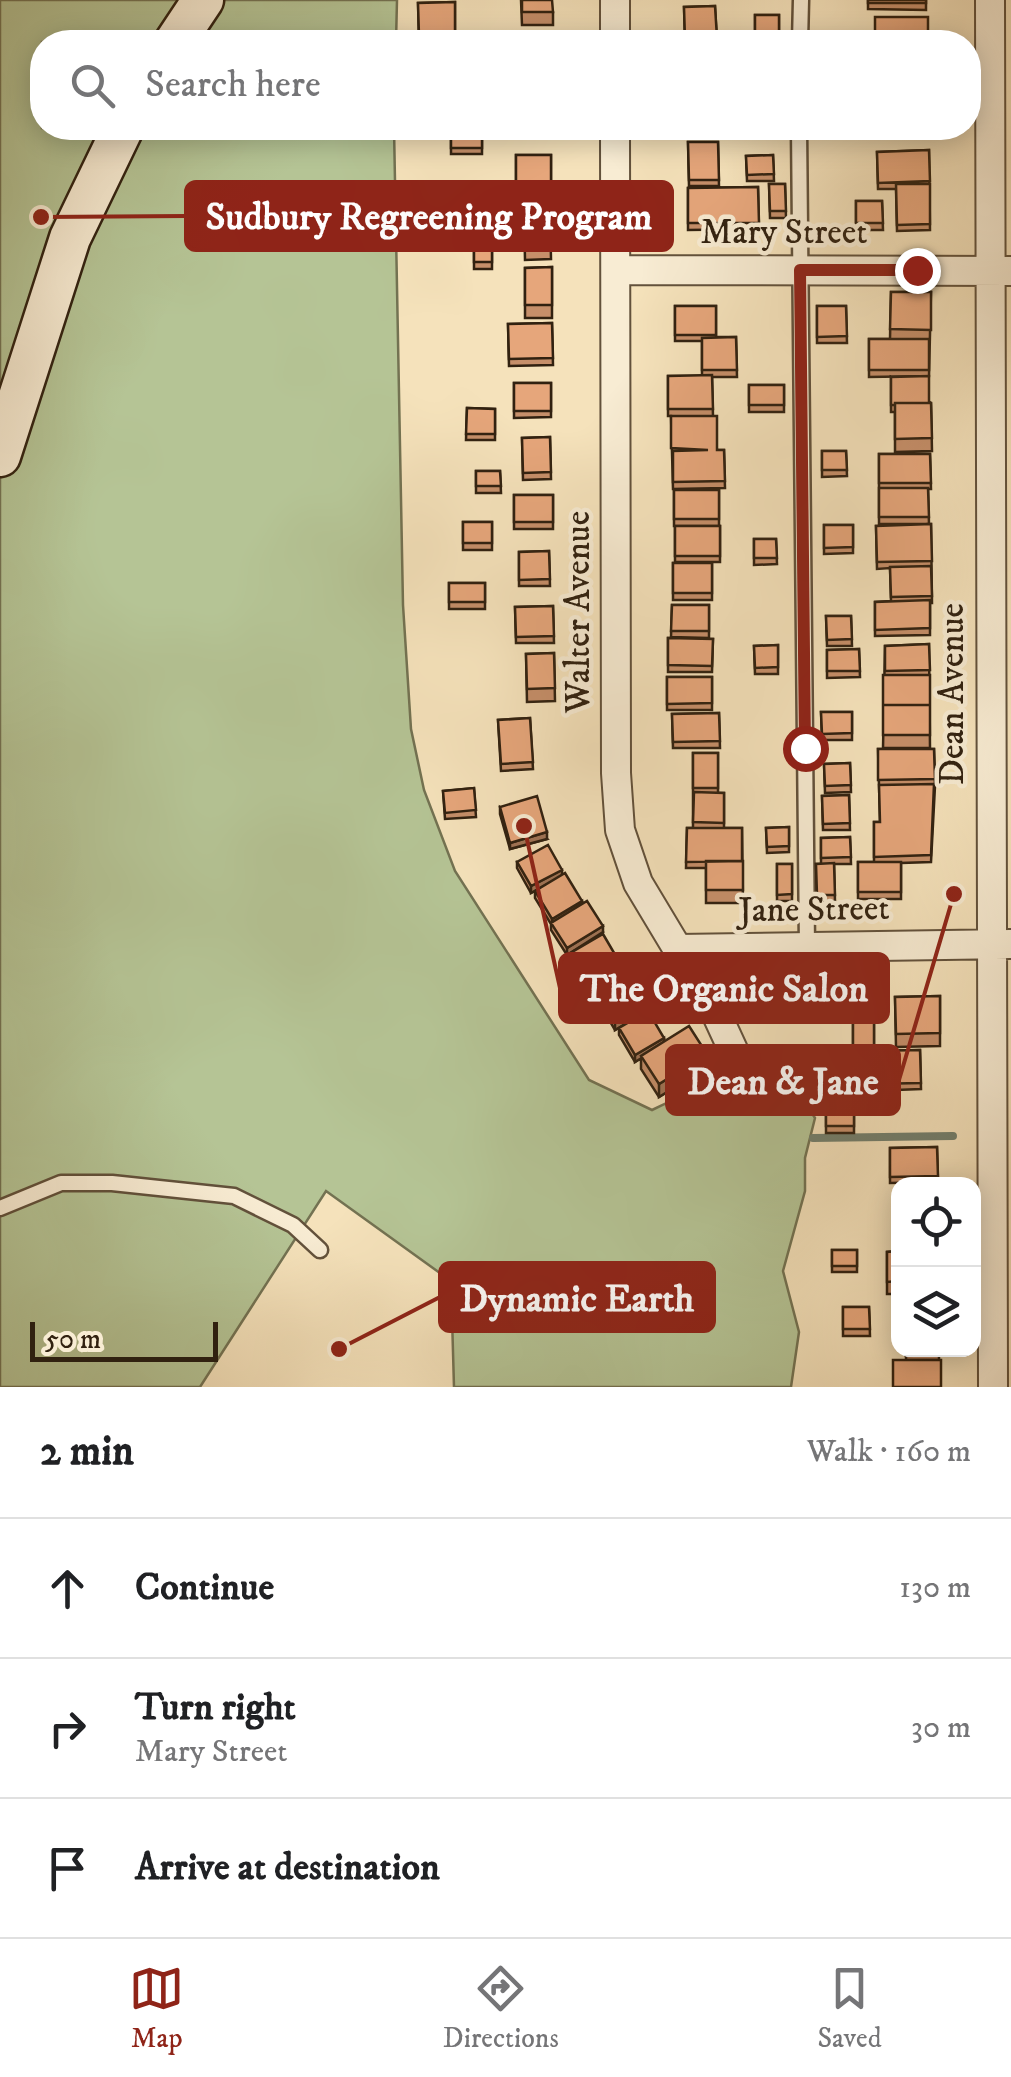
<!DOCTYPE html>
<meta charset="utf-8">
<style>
:root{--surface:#fff;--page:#f2f2f2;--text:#202124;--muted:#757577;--line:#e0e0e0;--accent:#8f2418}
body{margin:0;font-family:"IM FELL DW Pica",serif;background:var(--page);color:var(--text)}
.controls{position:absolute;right:30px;bottom:30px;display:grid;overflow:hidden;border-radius:20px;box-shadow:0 5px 25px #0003}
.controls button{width:90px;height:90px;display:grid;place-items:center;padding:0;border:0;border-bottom:2px solid var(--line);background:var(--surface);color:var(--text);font:50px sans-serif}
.scale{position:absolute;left:30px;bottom:25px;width:188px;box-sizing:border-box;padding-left:10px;border:5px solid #312110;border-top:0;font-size:28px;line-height:35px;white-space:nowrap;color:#312110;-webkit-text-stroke:8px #f8ecd3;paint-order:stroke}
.stop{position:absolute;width:30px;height:30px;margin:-22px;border:8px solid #8f2418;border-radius:50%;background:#fff}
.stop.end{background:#8f2418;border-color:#fff;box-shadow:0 2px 10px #0008}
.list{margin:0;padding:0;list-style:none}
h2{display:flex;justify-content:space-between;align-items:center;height:130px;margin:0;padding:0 40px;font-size:42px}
h2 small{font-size:32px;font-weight:400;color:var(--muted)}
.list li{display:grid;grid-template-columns:65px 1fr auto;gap:30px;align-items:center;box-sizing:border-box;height:140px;padding:0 40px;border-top:2px solid var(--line)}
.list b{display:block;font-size:38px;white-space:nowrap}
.list p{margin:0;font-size:32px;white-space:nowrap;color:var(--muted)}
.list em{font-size:32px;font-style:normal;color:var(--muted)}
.icon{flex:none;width:55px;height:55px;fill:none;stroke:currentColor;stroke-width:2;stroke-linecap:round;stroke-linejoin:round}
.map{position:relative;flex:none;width:1011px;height:1387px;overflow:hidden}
.search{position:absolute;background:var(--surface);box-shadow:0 5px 25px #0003;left:30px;right:30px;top:30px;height:110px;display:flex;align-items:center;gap:25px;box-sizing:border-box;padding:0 35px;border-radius:40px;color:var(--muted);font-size:38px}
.sheet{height:550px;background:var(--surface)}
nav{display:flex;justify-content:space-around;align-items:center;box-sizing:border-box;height:140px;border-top:2px solid var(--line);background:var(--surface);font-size:28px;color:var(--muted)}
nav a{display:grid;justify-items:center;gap:5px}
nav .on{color:var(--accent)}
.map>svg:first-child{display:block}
.green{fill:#b5c495;stroke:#737252;stroke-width:2.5}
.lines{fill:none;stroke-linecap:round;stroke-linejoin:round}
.stream{stroke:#727f6e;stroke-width:8}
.service-casing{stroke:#62513b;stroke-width:19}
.minor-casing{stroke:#62513b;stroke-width:32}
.secondary-casing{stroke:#312110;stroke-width:45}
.service{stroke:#f8ecd3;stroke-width:14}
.minor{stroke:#f8ecd3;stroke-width:28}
.secondary{stroke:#f8ecd3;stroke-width:40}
.wall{fill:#c68f6a;stroke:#312110;stroke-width:2.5}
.shaded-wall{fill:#a17456;stroke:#312110;stroke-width:2.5}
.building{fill:#e6a67b;stroke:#312110;stroke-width:2.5}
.route{stroke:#8f2418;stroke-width:12}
.labels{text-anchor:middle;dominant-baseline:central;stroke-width:9;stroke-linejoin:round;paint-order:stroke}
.street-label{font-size:35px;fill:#312110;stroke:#f8ecd3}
.leader{fill:none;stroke:#8f2418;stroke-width:4}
.callout-dot{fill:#8f2418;stroke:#f8ecd3;stroke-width:4}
.callout{fill:#8f2418;stroke:#8f2418;stroke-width:4}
.callout-label{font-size:38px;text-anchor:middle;font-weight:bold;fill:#fff}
</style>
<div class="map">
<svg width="1011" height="1387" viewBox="0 0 1011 1387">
<rect width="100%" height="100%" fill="#f5e2bb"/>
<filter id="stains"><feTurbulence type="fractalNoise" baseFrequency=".002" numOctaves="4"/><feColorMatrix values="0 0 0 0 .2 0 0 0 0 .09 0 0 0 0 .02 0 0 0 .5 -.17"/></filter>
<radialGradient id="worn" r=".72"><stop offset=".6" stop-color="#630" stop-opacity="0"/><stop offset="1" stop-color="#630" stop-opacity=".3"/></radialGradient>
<path class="green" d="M0 0H397L396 42H42V128H394L403 605 411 729 424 790 455 871 589 1080 652 1110C706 1084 730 1075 791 1081L815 1118 805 1158V1191L783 1271 799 1332 791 1387H454L451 1281 326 1191 200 1387H0Z"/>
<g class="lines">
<path class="stream" d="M813 1138 953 1136"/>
<defs>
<path id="service" d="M800 42 801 0
M799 128 807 947
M0 1208 61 1183H112L234 1196 293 1225 320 1250"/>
<path id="minor" d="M615 0V42
M990 0 993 1387
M615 128 616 773 620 830 638 883 716 1013 740 1065
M616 270 1011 271
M678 949 1011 944"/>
<path id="secondary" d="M175 42 203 0
M0 456 70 238 123 128"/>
</defs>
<use href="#service" class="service-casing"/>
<use href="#minor" class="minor-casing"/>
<use href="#secondary" class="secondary-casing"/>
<use href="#service" class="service"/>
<use href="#minor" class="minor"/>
<use href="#secondary" class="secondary"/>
</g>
<path class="wall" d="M521 0 553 12V25H522Z
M868 0H926V10L868 9Z
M455 2V42H419L418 3Z
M715 6 717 42H685L684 7Z
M755 15H779V42H755Z
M526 128H550V135L526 136Z
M688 128H723V133H688Z
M887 128H926V131H887Z
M451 130H482V154H451Z
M688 142H718L719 186H689Z
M929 150 930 230 897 231 896 189H878L877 152Z
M516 155H551V203H516Z
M773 155 774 181H747L746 156Z
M769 184H785L786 218H770Z
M463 186H481L482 213 464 214Z
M758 187 759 229 688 230V188Z
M856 201H882L883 230H856Z
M524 210H550L551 259 525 260Z
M474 246H492V269H474Z
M552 267V318H525V268Z
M891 292H931L929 376 869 377V339H890Z
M675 306H716V337H736L737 377H712L713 416 717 450H724L725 488 673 489 671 416H668V376H702V341H675Z
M817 306H846L847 343H817Z
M552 323 553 365 509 366 508 324Z
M891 377 931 403 932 451 895 452V412H891Z
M514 383H551V417L514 418Z
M749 385H784V412H749Z
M467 408 495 409V440H466Z
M550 437 551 479 523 480 522 438Z
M822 451H846L847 476 822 477Z
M879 454H930L931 489H928L929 524H879Z
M476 471H500L501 493H476Z
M674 490H719V526H674Z
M514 495H553V529H514Z
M463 522H492V550H463Z
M931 524 932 603H930V635L875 636V602L891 601 890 568 877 569 876 526Z
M824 525H853V553L824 554Z
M675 526H720V562H675Z
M754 539H776L777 564 754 565Z
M549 551 550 586H519V552Z
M673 563H712V600H673Z
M449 583H485V609H449Z
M672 605H709V638L671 637Z
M553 606 554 643H516L515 607Z
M826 616H851L852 646H827Z
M668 638 713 639 712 672H668Z
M929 644 930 748H883L885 646Z
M778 645V674H755L754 646Z
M859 649 860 677 827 678V650Z
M554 653 555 701 527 702 526 654Z
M667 677H712V710H667Z
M821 712H852V740H822Z
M719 713 720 748H673L672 714Z
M530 718 533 769 501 771 498 720Z
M878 749H934L935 786 931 862 901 863V899H858V862H874V822H880Z
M693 753H718V793H724V828H742L743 903H706V868H686L687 828H693Z
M850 763 851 792 825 793 824 764Z
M474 788 476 817 445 819 443 791Z
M849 795 850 830H823L822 796Z
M500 807 547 839 510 849 500 814Z
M789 827V852L767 853 766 828Z
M850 837 851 864H834L835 901 817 902 816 864H821V838Z
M517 862 562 875 603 932 567 955 551 930V924L535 898V891L540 888 531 893 517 868Z
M777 864H792V901H777Z
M567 955 620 970 585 991 567 962Z
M830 979H866V1011H874V1051L920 1050 921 1089 870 1091 869 1053H853V1013H830Z
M598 995 642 1014 664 1041 707 1067 659 1097 641 1069V1058L635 1062 619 1035V1028L641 1015 615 1030 598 1001Z
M940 996V1046L896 1047 895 997Z
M839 1053 840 1082 801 1083V1054Z
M826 1108H854V1133H826Z
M937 1147 938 1182 890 1183V1148Z
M832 1250H857V1272H832Z
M898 1251V1294H887V1252Z
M843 1307H869L870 1336H843Z
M906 1350H939V1360H906Z"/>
<path class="shaded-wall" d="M547 832V839L510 849V843Z
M562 870V876L531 893V886Z
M582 901V907L552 925V919Z
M603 926V932L567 955V948Z
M620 963V970L585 991V984Z
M642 1008V1014L615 1030V1023Z
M664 1038V1044L635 1062V1055Z
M707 1054V1067L659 1097V1084Z"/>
<path class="building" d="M522 0H552L553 12H522Z
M868 0H926V3H868Z
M455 2V35L419 36 418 3Z
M715 6 717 38 685 39 684 7Z
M755 15H779V36L755 37Z
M875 17H928V42H875Z
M526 128H550V129H526Z
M451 130H482V148H451Z
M688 142H718L719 180H689Z
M929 150 930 181 878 183 877 152Z
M516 155H551V196H516Z
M773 155 774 174 747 175 746 156Z
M769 184H785L786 211H770Z
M896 184H930V224L897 225Z
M758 187 759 223H688V188Z
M856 201H882L883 223H856Z
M474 246H492V262H474Z
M552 267V305H525V268Z
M891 292H931V330L890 329Z
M675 306H716V335H675Z
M817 306H846L847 336 817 337Z
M552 323 553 358 509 359 508 324Z
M736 337 737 370H702V338Z
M869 339H929V370H869Z
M712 375 713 409H668V376Z
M929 376V403H895V405H891V377Z
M514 383H551V411H514Z
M749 385H784V405H749Z
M895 403H931L932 438 895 439Z
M467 408 495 409V434H466Z
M671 416H717V450H724L725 481 673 482V451L708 450 671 448Z
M550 437 551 472 523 473 522 438Z
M822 451H846L847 470H822Z
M879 454H930L931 483H879Z
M476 471H500L501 486H476Z
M879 488H928L929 517H879Z
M674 490H719V519H674Z
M514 495H553V522H514Z
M463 522H492V543H463Z
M931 524 932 561 877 562 876 526Z
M824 525H853V547L824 548Z
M675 526H720V556H675Z
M754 539H776L777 558H754Z
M549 551 550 579 519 580V552Z
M673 563H712V593H673Z
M931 566 932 596 891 597 890 567Z
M449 583H485V602H449Z
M930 600V628L875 630V602Z
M672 605H709V631H671Z
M553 606 554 636 516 637 515 607Z
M826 616H851L852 639 827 640Z
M668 638 713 639 712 666 668 665Z
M929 644 930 670 885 671V646Z
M778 645V667L755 668 754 646Z
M859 649 860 671H827V650Z
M554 653 555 688 527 689 526 654Z
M883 675H930V705H883Z
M667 677H712V703L667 704Z
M883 705H930V735H883Z
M821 712H852V733L822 734Z
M719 713 720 741 673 742 672 714Z
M530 718 533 762 501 764 498 720Z
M878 749H934L935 779 878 780Z
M693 753H718V788H693Z
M850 763 851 785 825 786 824 764Z
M934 784 931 855 874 857V822H880L879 785Z
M474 788 476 810 445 813 443 791Z
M694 792 724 793V823L693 822Z
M849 795 850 823 823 824 822 796Z
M537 796 547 832 510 843 500 807Z
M789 827V846L767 847 766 828Z
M687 828H742V861L686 862Z
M850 837 851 857 821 858V838Z
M548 845 562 870 531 886 517 862Z
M706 861H743V890H706Z
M858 862H901V892H858Z
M834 863 835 895H817L816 864Z
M777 864H792V894L777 895Z
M565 873 582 901 552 919 535 891Z
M587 901 603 926 567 948 551 923Z
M603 934 620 963 585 984 567 955Z
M625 979 642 1008 615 1023 598 995Z
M940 996V1033L896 1034 895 997Z
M648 1011 664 1038 635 1055 619 1028Z
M853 1011H874V1046L853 1047Z
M689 1026 707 1054 659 1084 641 1056Z
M920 1050 921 1083 870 1084 869 1051Z
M826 1108H854V1126H826Z
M937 1147 938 1176 890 1177V1148Z
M832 1250H857V1266H832Z
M898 1251V1281L887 1282V1252Z
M843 1307H869L870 1329H843Z
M906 1350H939V1355L906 1356Z
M893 1360H941V1387H893Z"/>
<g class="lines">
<path class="route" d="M805 748 800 270H917"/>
</g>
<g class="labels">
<g class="street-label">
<text x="784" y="233">Mary Street</text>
<text transform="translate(579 612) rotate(-90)">Walter Avenue</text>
<text transform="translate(953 694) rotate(-90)">Dean Avenue</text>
<text transform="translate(814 910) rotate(-1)">Jane Street</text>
</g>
</g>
<path class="leader" d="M41 217L186 216M524 826L560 988M954 894L899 1080M339 1349L440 1297"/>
<g class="callout-dot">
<circle cx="41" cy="217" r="10"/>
<circle cx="524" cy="826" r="10"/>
<circle cx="954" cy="894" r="10"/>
<circle cx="339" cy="1349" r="10"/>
</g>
<g class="callout">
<rect x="186" y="182" width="486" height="68" rx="10"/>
<rect x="560" y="954" width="328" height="68" rx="10"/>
<rect x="667" y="1046" width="232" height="68" rx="10"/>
<rect x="440" y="1263" width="274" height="68" rx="10"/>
</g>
<g class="callout-label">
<text x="429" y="229">Sudbury Regreening Program</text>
<text x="724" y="1001">The Organic Salon</text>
<text x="783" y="1094">Dean &amp; Jane</text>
<text x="577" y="1311">Dynamic Earth</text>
</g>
<rect width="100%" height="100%" filter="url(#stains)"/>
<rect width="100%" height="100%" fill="url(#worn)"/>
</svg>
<div class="controls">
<button><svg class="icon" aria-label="locate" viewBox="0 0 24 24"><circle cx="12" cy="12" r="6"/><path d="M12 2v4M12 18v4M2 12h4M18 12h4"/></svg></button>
<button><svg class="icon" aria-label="layers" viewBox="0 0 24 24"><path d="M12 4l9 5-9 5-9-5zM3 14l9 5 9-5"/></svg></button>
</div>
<div class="scale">50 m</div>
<div class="stop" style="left:805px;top:748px"></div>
<div class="stop end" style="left:917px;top:270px"></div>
<div class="search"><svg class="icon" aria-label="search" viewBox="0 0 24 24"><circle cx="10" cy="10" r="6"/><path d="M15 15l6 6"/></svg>Search here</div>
</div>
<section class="sheet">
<h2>2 min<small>Walk · 160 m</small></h2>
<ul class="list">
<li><svg class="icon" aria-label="ahead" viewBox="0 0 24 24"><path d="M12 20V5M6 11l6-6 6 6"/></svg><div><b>Continue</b></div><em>130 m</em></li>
<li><svg class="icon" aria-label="right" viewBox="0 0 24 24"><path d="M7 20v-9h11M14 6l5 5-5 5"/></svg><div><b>Turn right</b><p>Mary Street</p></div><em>30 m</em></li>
<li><svg class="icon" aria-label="arrive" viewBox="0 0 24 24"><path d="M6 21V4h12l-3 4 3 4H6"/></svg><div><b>Arrive at destination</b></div></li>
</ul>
</section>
<nav>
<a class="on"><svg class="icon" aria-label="map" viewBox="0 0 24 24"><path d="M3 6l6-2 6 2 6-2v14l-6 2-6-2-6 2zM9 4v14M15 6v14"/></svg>Map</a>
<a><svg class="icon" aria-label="directions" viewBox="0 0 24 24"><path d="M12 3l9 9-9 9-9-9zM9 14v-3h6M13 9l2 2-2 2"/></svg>Directions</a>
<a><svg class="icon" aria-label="saved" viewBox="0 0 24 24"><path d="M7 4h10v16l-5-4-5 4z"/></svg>Saved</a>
</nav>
